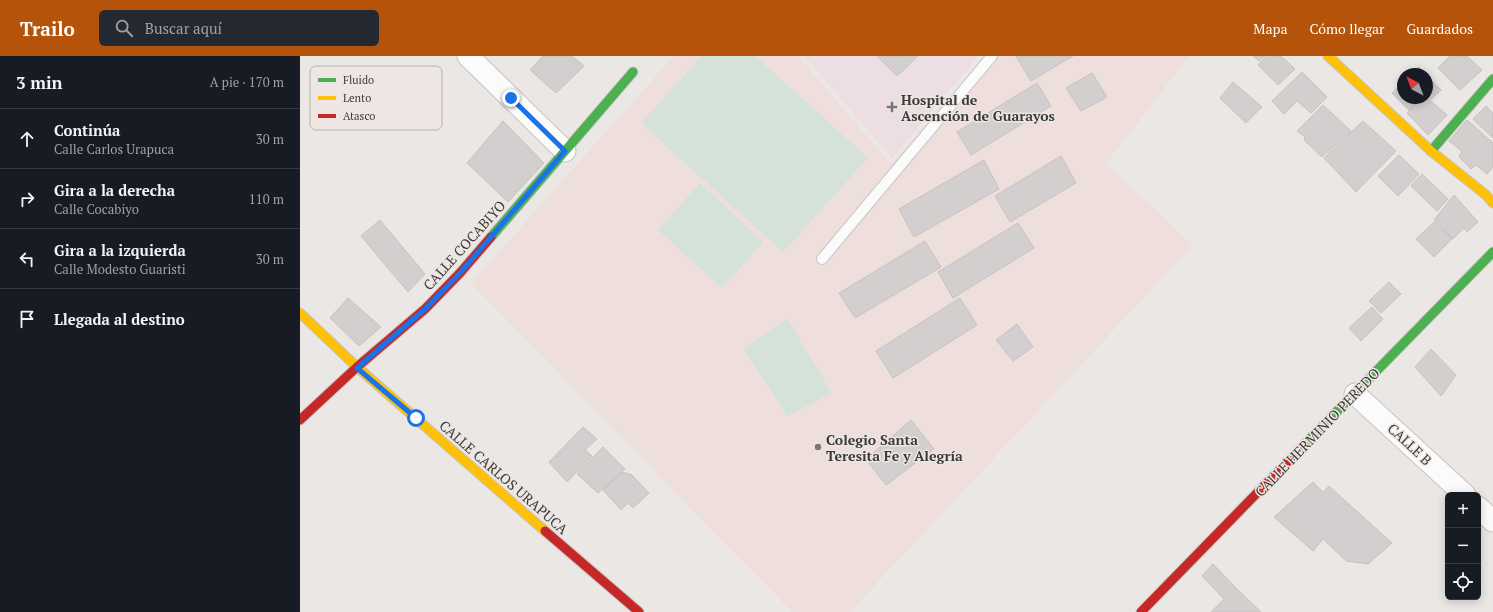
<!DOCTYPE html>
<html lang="es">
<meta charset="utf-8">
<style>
:root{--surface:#171b24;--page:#242831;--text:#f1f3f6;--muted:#9ea1a6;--line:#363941;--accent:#b45309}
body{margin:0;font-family:"PT Serif",serif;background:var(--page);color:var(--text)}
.controls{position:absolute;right:12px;bottom:12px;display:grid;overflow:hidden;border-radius:6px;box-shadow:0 2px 10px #0003}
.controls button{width:36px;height:36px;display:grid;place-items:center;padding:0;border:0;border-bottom:1px solid var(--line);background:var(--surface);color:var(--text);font:20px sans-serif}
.compass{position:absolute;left:1097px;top:12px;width:36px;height:36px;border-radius:50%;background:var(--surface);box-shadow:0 2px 10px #0003;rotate:318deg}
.stop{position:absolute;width:12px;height:12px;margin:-9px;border:3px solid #1a73e8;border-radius:50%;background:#fff}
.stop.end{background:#1a73e8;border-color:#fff;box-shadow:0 1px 4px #0008}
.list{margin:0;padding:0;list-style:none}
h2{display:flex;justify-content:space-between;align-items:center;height:52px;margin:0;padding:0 16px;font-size:17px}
h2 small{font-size:13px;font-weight:400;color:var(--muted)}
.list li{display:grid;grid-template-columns:26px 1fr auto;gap:12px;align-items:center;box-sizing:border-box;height:60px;padding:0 16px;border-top:1px solid var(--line)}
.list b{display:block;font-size:15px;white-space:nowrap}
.list p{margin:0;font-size:13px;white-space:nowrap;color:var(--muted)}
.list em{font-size:13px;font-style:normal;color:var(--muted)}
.icon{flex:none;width:22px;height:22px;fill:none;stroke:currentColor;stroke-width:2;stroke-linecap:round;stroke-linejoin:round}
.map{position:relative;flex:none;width:1193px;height:556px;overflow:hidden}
header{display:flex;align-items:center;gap:24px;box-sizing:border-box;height:56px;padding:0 20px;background:var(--accent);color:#fff}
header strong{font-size:19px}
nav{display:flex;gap:22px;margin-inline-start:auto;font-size:14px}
.search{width:280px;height:36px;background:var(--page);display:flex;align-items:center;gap:10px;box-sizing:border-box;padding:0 14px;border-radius:6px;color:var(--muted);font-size:15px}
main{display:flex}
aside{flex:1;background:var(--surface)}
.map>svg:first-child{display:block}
.education{fill:#eededc}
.medical{fill:#ecdee3}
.green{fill:#d5e2da}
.building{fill:#d2cfce;stroke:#c5c3c1}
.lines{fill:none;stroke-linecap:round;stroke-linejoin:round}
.lane-casing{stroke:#c8c5c3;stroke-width:12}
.street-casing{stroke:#c8c5c3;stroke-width:23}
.fast-casing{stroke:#c8c5c3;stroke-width:11}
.slow-casing{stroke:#c8c5c3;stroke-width:11}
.jam-casing{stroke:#c8c5c3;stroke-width:11}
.lane{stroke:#fcfbfb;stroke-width:10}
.street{stroke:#fcfbfb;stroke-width:21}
.fast{stroke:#4caf50;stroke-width:9}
.slow{stroke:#ffc107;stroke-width:9}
.jam{stroke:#c62828;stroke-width:9}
.route{stroke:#1a73e8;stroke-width:5}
.poi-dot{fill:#797775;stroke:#ede6e2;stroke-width:1.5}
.labels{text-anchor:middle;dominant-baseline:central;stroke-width:3;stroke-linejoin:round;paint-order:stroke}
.poi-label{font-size:14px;font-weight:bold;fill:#3c3a38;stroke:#ede6e2;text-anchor:start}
.street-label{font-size:14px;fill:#3c3a38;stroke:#ede6e2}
.key{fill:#ede6e2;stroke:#b8b2af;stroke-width:1}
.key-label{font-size:11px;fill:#3c3a38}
</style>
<header>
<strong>Trailo</strong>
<div class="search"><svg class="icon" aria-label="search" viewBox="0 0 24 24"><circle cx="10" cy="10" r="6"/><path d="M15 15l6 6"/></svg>Buscar aquí</div>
<nav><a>Mapa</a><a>Cómo llegar</a><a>Guardados</a></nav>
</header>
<main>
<aside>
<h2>3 min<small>A pie · 170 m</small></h2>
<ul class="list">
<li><svg class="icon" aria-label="ahead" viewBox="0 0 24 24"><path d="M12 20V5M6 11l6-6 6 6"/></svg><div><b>Continúa</b><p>Calle Carlos Urapuca</p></div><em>30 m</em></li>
<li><svg class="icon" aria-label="right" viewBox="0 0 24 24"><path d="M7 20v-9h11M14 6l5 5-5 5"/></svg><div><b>Gira a la derecha</b><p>Calle Cocabiyo</p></div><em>110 m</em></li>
<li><svg class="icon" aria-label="left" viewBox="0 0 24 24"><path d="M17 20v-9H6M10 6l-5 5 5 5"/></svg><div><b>Gira a la izquierda</b><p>Calle Modesto Guaristi</p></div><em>30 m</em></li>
<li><svg class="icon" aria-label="arrive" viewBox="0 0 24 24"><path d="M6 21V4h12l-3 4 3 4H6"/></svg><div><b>Llegada al destino</b></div></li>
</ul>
</aside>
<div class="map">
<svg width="1193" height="556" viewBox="0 0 1193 556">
<rect width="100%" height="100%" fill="#eae7e5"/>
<path class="education" d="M374 0H498L591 108 688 0H889L806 108 893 189 550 556H492L171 227Z"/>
<path class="medical" d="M505 0H678L592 102Z"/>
<path class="green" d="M402 0H455L568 102 483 196 341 67Z
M400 127 463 186 422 232 358 174Z
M487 263 532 337 487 360 444 293Z"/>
<path class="building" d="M243 0H272L284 10 256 37 230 14Z
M577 0H618L597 20Z
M716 0H773L731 25Z
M953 0H964L959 5Z
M966 0H981L995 13 978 29 958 9Z
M1150 0H1167L1182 14 1160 34 1138 12Z
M1119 11 1126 18H1112Z
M1002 16 1027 41 1011 57 997 45 984 58 972 45Z
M792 17 807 41 781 55 766 32Z
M1127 20 1141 34 1131 43 1127 40Z
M933 26 962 51 946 67 920 42Z
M737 27 751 50 671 99 657 76Z
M1103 27V42H1121L1109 54 1092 37Z
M1122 42H1127L1147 59 1128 79 1107 57Z
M1023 49 1051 75 1022 101 1004 84 1005 81 997 75Z
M1186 50 1193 57V82L1173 63Z
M1167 64 1193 87V111L1187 118 1176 109 1171 113 1159 101 1162 95 1149 85Z
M203 65 244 107 208 146 167 107Z
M1063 65 1096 95 1056 136 1024 102Z
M1099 99 1119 118 1098 140 1078 120Z
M761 100 776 127 710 166 695 140Z
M684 104 699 133 614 181 599 153Z
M1122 118 1148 143 1137 155 1111 130Z
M1154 139 1178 166 1167 176 1164 172 1153 183 1134 164Z
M80 164 125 218 108 236 61 180Z
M1134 166 1152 183 1134 201 1116 183Z
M718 167 734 192 653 242 638 216Z
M625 185 641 211 555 262 539 237Z
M1089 226 1101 238 1081 257 1069 245Z
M48 242 81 271 59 290 30 262Z
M660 242 677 269 593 322 576 295Z
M1072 251 1083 263 1061 285 1049 272Z
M717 268 733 291 713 305 696 284Z
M1131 293 1156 319 1141 340 1115 311Z
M611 364 634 393 586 429 566 403Z
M283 371 297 383 285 394 292 400 267 426 249 406Z
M303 391 325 413 298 437 277 418Z
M322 416 332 419 349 437 333 452 328 447 321 454 303 434Z
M1013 426 1023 436 1029 430 1092 487 1068 508 1046 505 1023 483 1013 495 974 461Z
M913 508 936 532 961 556H911L924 543 902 520Z"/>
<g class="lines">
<defs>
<path id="lane" d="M522 203 692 0"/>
<path id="street" d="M168 0 265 95
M1055 338 1165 439
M1178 451 1193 465"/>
<path id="fast" d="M1131 95 1193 23
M191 181 333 16
M998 395 1193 196"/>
<path id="slow" d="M1028 0 1131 95 1186 139 1193 147
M0 257 57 311 245 475"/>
<path id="jam" d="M0 364 57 311 125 253 160 217 191 181
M245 475 339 556
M841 556 998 395"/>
</defs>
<use href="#lane" class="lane-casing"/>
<use href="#street" class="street-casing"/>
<use href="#fast" class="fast-casing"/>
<use href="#slow" class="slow-casing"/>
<use href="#jam" class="jam-casing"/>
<use href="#lane" class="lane"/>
<use href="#street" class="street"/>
<use href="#fast" class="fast"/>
<use href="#slow" class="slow"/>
<use href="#jam" class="jam"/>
</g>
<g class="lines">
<path class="route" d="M116 362 57 312 125 253 160 217 265 95 211 42"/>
</g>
<g class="poi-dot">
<path d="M590 45h4v4h4v4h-4v4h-4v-4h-4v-4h4z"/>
<circle cx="518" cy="391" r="4"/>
</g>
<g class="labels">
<g class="poi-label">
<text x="601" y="43">Hospital de<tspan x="601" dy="16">Ascención de Guarayos</tspan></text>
<text x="526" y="383">Colegio Santa<tspan x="526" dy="16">Teresita Fe y Alegría</tspan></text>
</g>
<g class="street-label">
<text transform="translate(164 189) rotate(-48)">CALLE COCABIYO</text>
<text transform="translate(1017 376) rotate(-46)">CALLE HERMINIO PEREDO</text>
<text transform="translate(1110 388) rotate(43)">CALLE B</text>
<text transform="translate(204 421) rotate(41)">CALLE CARLOS URAPUCA</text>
</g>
</g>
<rect x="10" y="10" width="132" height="64" rx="6" class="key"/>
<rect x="18" y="22" width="18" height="4" fill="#4caf50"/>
<rect x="18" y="40" width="18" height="4" fill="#ffc107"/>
<rect x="18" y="58" width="18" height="4" fill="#c62828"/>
<g class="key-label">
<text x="43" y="28">Fluido</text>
<text x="43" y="46">Lento</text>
<text x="43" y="64">Atasco</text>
</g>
</svg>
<div class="controls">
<button>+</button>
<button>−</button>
<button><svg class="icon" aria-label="locate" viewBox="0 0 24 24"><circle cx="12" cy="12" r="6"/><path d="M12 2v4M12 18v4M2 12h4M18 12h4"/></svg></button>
</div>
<svg class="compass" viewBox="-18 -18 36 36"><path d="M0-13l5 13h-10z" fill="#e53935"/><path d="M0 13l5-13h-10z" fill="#9ea1a6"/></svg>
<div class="stop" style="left:116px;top:362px"></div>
<div class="stop end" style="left:211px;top:42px"></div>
</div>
</main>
